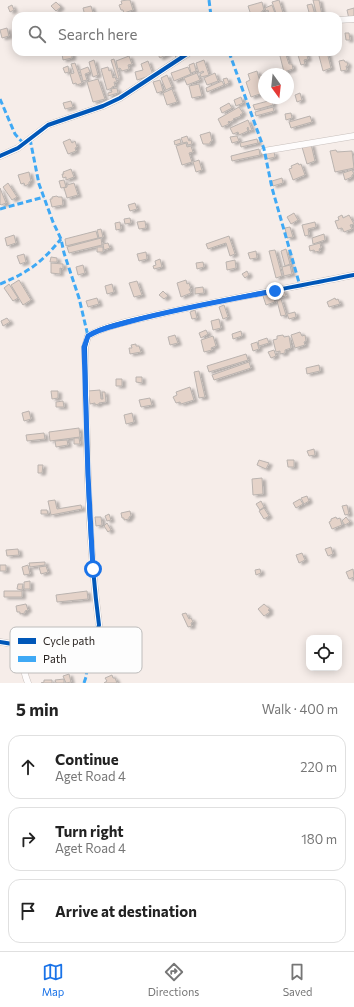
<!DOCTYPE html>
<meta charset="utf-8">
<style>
:root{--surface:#fff;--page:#f6f6f6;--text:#222;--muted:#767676;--line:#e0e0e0;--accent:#1a73e8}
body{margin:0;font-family:Commissioner,sans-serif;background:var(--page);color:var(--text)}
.controls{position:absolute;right:12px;bottom:12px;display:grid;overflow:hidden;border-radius:8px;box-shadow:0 2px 10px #0003}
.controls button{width:36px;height:36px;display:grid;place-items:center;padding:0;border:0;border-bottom:1px solid var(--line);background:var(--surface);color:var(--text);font:20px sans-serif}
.compass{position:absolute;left:258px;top:68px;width:36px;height:36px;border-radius:50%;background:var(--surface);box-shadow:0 2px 10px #0003;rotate:165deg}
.stop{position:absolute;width:12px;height:12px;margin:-9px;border:3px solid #1a73e8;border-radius:50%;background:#fff}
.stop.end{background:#1a73e8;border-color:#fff;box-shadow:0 1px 4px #0008}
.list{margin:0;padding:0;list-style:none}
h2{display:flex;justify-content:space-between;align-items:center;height:52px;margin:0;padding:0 16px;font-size:17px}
h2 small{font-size:13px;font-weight:400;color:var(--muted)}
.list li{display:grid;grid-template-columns:26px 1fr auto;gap:12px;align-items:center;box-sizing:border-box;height:64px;margin:0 8px 8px;padding:0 8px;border:1px solid var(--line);border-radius:12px}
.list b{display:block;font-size:15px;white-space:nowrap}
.list p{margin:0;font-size:13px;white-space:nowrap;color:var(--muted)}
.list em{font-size:13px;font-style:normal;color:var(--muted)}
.icon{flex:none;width:22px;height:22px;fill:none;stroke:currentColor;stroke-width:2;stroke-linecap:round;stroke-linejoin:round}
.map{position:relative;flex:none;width:354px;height:683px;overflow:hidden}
.search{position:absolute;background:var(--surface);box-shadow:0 2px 10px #0003;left:12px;right:12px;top:12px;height:44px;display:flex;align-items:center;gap:10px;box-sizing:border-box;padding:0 14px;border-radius:12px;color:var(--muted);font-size:15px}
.sheet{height:268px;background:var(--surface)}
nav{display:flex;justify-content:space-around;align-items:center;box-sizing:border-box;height:56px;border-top:1px solid var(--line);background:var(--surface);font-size:11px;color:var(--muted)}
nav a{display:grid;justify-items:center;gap:2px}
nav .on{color:var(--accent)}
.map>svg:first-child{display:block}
.building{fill:#e5d3c9;stroke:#bab3af;filter:url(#shadow)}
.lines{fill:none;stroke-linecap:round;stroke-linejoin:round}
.minor-casing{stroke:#c7bfbc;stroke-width:7}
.minor{stroke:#fefcfc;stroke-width:6}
.quiet{stroke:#3fa9f5;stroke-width:3;stroke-dasharray:6 3;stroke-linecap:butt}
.cycleway-casing{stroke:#fdfdfd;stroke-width:6}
.cycleway{stroke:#0057b8;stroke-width:4}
.route{stroke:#1a73e8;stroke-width:5}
.key{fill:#fdfdfd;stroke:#bdbcbb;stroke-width:1}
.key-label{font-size:11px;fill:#292320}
</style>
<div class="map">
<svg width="354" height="683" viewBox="0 0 354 683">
<defs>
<filter id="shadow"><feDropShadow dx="3.5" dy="2" stdDeviation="1" flood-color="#0004"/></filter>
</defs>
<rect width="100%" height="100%" fill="#f6ede9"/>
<path class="building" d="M127 0H130L133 10 124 13 123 10H121L119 5 122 4 121 1Z
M279 0 284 16H277L272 2Z
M313 0H319L322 15 317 16Z
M56 2 61 7 56 11 51 6Z
M262 2 264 10 262 11V12L251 15 248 6Z
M312 4 315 15 310 16 307 5Z
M12 5 14 10 10 12 8 7Z
M272 5 276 16H270L268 10 266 11 265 8Z
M91 6 94 16H85L83 8Z
M354 8V18L349 19 347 10Z
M7 28 9 36 2 38 0 30Z
M345 33H349L350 40H346Z
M159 52H171L160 58 157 53Z
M174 52H184L185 54 176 58Z
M279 52H285L289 64H292L293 69 284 72Z
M297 52H306L308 59 304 60 305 64 301 65Z
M318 52H327L331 68 323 71Z
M72 53V58L63 60 62 54Z
M129 56 132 64 128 65 129 69 122 71 120 68 118 69 116 61Z
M114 59 119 78 117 79 111 60Z
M94 60 98 75 93 77 89 62Z
M204 60 209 75 201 77 200 74 204 72 203 71 199 73 196 63Z
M344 60 345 62H347L348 66H346L347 70 341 71 339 61Z
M148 61 153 75 137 80 135 72 143 70 141 64Z
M75 63 82 83 77 85 76 83 73 84 70 74 74 73 71 64Z
M194 63 196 71 191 73 189 65Z
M68 66 69 72 65 73 63 68Z
M88 67 90 72 85 74 87 80 83 81 80 70Z
M108 67 109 71 111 70 113 78 115 77 117 82H114L115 86 112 87V88L107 90 101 69Z
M188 67 191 74 174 81 171 73Z
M257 71 263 93 251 97 246 82 250 80 248 74Z
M197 73 200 80 187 85 184 78Z
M215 73 218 81 207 85 204 78Z
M167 75 172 87 166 90 161 78Z
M264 75V90L259 76Z
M227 78 229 83 225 85 223 79Z
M98 79 105 99 93 102 87 82Z
M160 80 163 91 157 93 153 82Z
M222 81 224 85 207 92 206 88Z
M199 84 202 96 192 98 189 86Z
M117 88 118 93 108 96V93L112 92 111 89Z
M172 89 177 102 167 105 163 93Z
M300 93 302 100 297 102 295 95Z
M241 97 243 103 236 106 234 100Z
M272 100 273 105 255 110 253 105Z
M71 101 73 107 65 109 63 103Z
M229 103 232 108 222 113 220 108Z
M239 107 243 113 240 115 241 116 233 119 234 120 230 122 229 121 228 122 229 124 222 127 218 119Z
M273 107 274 111 256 116 255 112Z
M291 113 292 118 286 120 285 114Z
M310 116 312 122 291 128 289 122Z
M248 120 252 130 249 131 248 127 247 128 248 131 239 135 238 132 233 134 230 128Z
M210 132 212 141 210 142V144H203L200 135Z
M187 136 189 141 191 140 192 144 188 145 187 142 183 143 181 138Z
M237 136 239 141 232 143 230 137Z
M70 139 72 143 75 141 77 147 75 148 76 151 68 154 63 142Z
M180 139 181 143 175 145 174 141Z
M257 139 258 143 241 147 240 143Z
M186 143 187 147 191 146 193 152 189 153 192 162 182 165 176 146Z
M311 144 315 161 307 164 302 147Z
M259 149 260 155 232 161 231 156Z
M336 150 337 152 352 151 354 168 335 172 330 151Z
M274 152 275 157 267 159 266 154Z
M199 160 202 170 196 172 193 162Z
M298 163 299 165 301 164 305 175 293 180 289 169 292 168 291 166Z
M71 169 74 177 66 180V177L63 178 62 174H64L63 172Z
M352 170 354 174 352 175V177L345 180 343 173Z
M29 172 31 181 29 182V184L25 186 24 183 21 184 18 175Z
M282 178 283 183 273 186 272 181Z
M64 180 66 187 61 188 59 181Z
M8 183 17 197 12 200 3 187Z
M74 183 78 195 67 198 64 188 67 187V185Z
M0 188 6 203 1 205 0 204Z
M57 196 58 197H62L63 205 52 207 50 199H52V197Z
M135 203 137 209 130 211 128 205Z
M294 213 298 220 291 224 287 217Z
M342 215 343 218 349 215 354 224 350 225 352 229 344 232 342 228 338 229 335 221 339 220 338 217Z
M130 218 131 223 125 224 124 219Z
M145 221 146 228 139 229 137 222Z
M120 222 121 229 116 230 115 223Z
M315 222 316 227 308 229 309 235 305 236 302 225Z
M290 227 293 237 287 238 285 228Z
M101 229 103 237 99 238 97 230Z
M96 231 98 238 66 246 65 239Z
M324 234 325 240 313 244 312 238Z
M14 235 16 243 7 246 5 238Z
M229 236 235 254 230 256 226 243 208 249 206 244Z
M101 238 102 245 69 253 67 247Z
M108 243 110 248 104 250 103 244Z
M320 243 321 248 319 249 320 251 315 252 314 250 310 251 309 246Z
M97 247H103V252H97Z
M286 249 290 264 285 266 281 251Z
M275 250 282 276 276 278 269 251Z
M256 251 257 258 250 259 248 253Z
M146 252 147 259 139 261 137 254Z
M24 254 26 262 20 264 17 256Z
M51 257 57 258V262H50Z
M160 259 162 267 154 269 153 266 156 265 155 261Z
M235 260 236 268 227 270 226 262Z
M203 262 204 267 197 269 196 263Z
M51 263 63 264V269L60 268V274L51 273Z
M83 265 85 273 78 275 76 267Z
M290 265 292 274 284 276 282 267Z
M247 271 249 275 245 278 242 274Z
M19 280 31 300 23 305 11 285Z
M186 280 187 284 189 283 191 289H189L191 293 181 297 177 283Z
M137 281 142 295 134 297 129 283Z
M9 284 18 298 13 301 4 288Z
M112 284 114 292 107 294 105 286Z
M203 287 204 293 195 294V288Z
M284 290 286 296 277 298 276 292Z
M163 291 168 296 164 299 159 295Z
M272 293 275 302 266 305 263 296Z
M97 298 99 304 88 307 86 301Z
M335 298 336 300 338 299 340 304 329 307 327 302Z
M281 299 286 315 281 316 277 301Z
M224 305 228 317 223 319 219 307Z
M195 310 197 318 192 319 190 312Z
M295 312 296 317 289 319 287 314Z
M7 318 10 322 3 326 1 321Z
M219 319 221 328 213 330 211 321Z
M206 330 208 334 201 338 199 333Z
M241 331 242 336 233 339 232 334Z
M300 332 302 336 305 335 306 341 304 342 305 345 295 348 291 335Z
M175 335 178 343 170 345 168 337Z
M283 335 284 337 289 336 291 348 285 350V353L280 354V351L276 352 273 340 277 339V336Z
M213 336 216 346 211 348 212 350 204 352 201 340Z
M267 338 269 343 259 346 258 341Z
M257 342 259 349 253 351 251 344Z
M136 344V346H139L141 352 130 354 129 348H132L131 345Z
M274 350 276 356 271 358 268 352Z
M246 354 248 360 209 372 207 366Z
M249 362 251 368 214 380 212 375Z
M319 365 320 371 307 374 306 368Z
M199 371 205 397 199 398 194 372Z
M136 377H142V383L136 382Z
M116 379H122V386H116Z
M190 387 194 400 181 404 180 402 176 403 173 397 177 395 176 392Z
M100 390 101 399H103L102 392H105L106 402 99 403V404L95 405V403L90 404 88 391Z
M51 391H58V398L52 399Z
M150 398 152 405 141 407 139 400Z
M63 401 64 407H56V402Z
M29 411 31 419 24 421 22 413Z
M132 413 134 422 126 424 124 415Z
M79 428 80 437 50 441 49 432Z
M44 433 45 439 27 441 26 435Z
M74 438H79L80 444H74Z
M67 440 68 445 56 447 55 441Z
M314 449 315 455 309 456 307 451Z
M259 460 269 463 266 469 257 465Z
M287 460H294V467H288Z
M38 465H43L42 473H38Z
M262 478 263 494 253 495 252 479Z
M307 496 309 501 304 504 301 498Z
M300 499 303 504 296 508 293 503Z
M55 500 57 509 81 505 82 509 51 515 48 501Z
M261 501 264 507 260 510 256 504Z
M347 505 349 514 345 515 342 506Z
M264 508 269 516 264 519 259 511Z
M41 510H47L48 514H41Z
M130 511 131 516 129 517V519L124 520V518H122L121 513Z
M109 514 111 520 107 521 105 516Z
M95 517H101L102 525 96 526Z
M336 517 337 519 340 518 342 525 332 529 329 522 331 521V519Z
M346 517 350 522 345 525 342 521Z
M107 523 111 530 108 532 104 526Z
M331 547 333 554 328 556 325 549Z
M18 549 19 555 7 556 6 550Z
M302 553 305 560 299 563 296 555Z
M45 562V565L30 567 29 563Z
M0 565H6V571H0Z
M28 565 30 574 24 575 22 567Z
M46 566 48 572 41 574 39 567Z
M260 569 261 573 256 575 255 570Z
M353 569 354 577 349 579 346 572Z
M30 581V589H24V582Z
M18 584H23L22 590 17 589Z
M4 591H22V597H4Z
M87 591 88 599 57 602 56 595Z
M26 604 28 610 25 611V613L20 614V612H17L16 606Z
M264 604 270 609 268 610 270 612 264 616 258 609Z
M186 613 189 619 191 618 193 622 191 623 192 626 188 627 182 614Z
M69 674 71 682 66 683 63 676Z
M112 675 113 678H115L117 683H104L107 681 105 678Z
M64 679V683H56L55 680Z
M44 680H52V683H41L44 682Z"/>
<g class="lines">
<defs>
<path id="minor" d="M338 20 354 19
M264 151 354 136
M0 156 18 148 48 125 103 106 120 98 190 52
M0 642 38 648H55L88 640 94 638 97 632 99 625C87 533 87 440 85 347L88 336C105 325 140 319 160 314 225 299 289 288 354 275
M28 683C21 666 24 662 32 647"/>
</defs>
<use href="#minor" class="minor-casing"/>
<use href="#minor" class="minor"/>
<path class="quiet" d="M209 0 211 16
M229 52 264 149 272 188 300 286
M0 99 15 134 24 144
M30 139 39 184 53 222 61 239 64 253 79 298 88 336
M0 209 44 197
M0 284C29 272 41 263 61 239
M84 683 86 677 87 669 99 652 95 635"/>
<defs>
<path id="cycleway" d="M0 156 18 148 48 125 103 106 120 98 190 52
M0 642 38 648H55L88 640 94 638 97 632 99 625C87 533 87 440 85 347L88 336C105 325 140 319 160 314 225 299 289 288 354 275"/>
</defs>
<use href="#cycleway" class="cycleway-casing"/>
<use href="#cycleway" class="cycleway"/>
</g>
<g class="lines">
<path class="route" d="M93 569 88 475 84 347 88 336C100 328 115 326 128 322 176 309 226 300 275 291"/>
</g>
<rect x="10" y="627" width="132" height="46" rx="6" class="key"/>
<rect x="18" y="638" width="18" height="6" fill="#0057b8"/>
<rect x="18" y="656" width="18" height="6" fill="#3fa9f5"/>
<g class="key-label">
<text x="43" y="645">Cycle path</text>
<text x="43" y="663">Path</text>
</g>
</svg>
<div class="controls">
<button><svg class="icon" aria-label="locate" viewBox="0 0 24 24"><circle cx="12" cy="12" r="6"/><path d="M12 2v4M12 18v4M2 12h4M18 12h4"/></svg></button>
</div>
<svg class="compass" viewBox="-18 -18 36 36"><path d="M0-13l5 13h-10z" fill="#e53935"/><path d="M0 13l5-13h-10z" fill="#767676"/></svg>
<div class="stop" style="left:93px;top:569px"></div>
<div class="stop end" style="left:275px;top:291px"></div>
<div class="search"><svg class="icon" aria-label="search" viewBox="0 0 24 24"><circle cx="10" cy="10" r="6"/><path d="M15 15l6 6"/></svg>Search here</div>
</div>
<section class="sheet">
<h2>5 min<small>Walk · 400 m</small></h2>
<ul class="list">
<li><svg class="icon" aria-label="ahead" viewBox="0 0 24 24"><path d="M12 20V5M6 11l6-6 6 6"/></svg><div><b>Continue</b><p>Aget Road 4</p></div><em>220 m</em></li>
<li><svg class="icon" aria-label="right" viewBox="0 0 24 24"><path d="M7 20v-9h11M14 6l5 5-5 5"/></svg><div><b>Turn right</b><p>Aget Road 4</p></div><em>180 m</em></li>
<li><svg class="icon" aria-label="arrive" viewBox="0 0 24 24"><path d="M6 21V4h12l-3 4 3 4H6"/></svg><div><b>Arrive at destination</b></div></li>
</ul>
</section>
<nav>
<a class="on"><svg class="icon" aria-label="map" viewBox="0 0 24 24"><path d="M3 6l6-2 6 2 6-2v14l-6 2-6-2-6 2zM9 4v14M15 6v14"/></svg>Map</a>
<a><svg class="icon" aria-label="directions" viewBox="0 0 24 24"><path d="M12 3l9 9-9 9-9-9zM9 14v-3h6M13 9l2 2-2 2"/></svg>Directions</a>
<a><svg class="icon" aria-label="saved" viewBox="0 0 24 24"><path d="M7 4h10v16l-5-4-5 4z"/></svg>Saved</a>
</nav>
